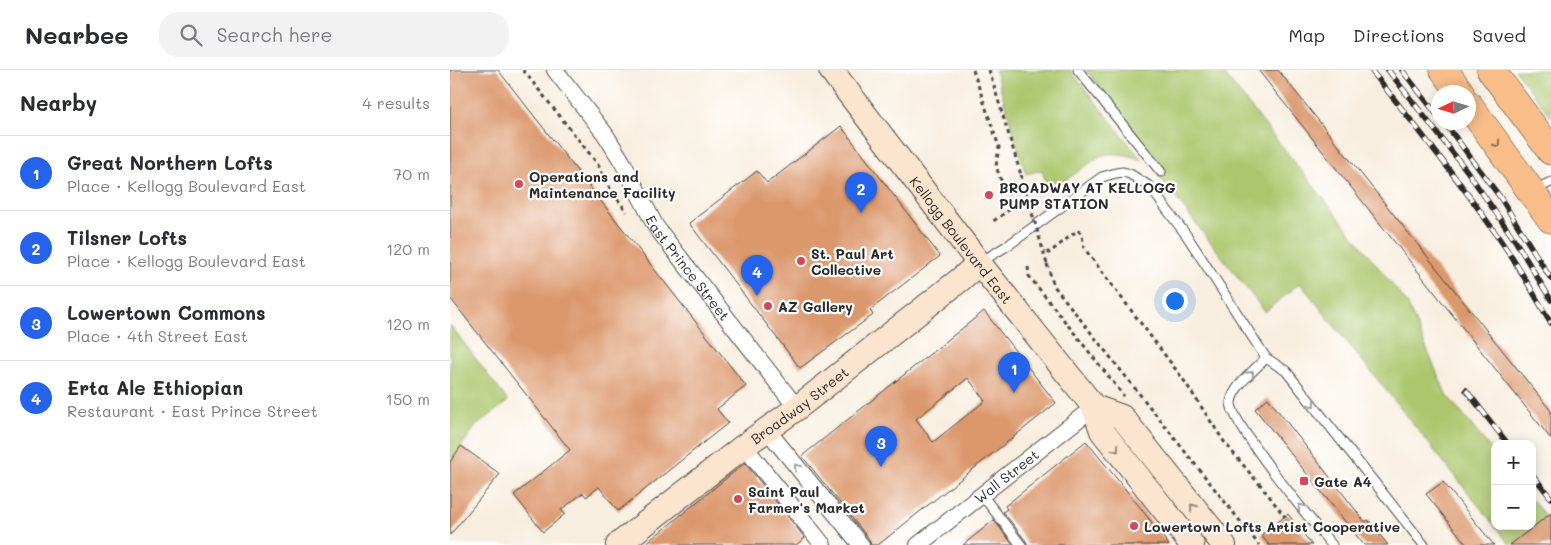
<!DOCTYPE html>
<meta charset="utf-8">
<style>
:root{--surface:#fff;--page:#f2f2f3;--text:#2b2b33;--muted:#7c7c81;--line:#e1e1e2;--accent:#2563eb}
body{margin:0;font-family:Mali,sans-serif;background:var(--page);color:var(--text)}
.controls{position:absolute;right:15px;bottom:15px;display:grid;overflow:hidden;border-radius:10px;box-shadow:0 2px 12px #0003}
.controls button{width:45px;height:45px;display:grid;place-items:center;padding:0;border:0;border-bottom:1px solid var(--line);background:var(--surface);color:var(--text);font:25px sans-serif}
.compass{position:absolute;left:981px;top:15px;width:45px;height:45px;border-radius:50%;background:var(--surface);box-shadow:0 2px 12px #0003;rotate:266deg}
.you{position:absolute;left:724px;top:230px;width:18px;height:18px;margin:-12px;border:4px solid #fff;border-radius:50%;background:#1a73e8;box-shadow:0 0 0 8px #1a73e833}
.badge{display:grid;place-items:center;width:32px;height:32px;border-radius:50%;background:var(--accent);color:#fff;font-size:16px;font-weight:700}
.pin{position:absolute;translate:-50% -41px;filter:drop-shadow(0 1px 2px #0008)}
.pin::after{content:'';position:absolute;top:26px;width:18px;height:15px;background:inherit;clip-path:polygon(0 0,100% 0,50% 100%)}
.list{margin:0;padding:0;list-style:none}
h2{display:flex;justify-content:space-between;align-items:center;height:65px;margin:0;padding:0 20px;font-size:21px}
h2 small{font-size:16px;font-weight:400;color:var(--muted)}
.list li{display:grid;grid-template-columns:32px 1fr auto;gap:15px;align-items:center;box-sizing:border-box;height:75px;padding:0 20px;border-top:1px solid var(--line)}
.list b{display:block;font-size:19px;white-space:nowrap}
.list p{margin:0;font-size:16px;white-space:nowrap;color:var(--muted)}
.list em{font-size:16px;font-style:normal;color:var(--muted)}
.icon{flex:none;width:28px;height:28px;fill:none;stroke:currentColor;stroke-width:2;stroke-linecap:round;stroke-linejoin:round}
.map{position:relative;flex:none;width:1101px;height:475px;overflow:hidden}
header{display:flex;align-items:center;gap:30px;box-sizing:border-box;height:70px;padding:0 25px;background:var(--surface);border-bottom:1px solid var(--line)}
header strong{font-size:24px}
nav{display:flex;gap:28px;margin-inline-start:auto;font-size:18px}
.search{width:350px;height:45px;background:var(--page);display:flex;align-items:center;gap:12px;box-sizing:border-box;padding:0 18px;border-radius:20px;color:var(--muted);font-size:19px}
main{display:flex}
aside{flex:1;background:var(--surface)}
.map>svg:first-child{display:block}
.green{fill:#abc66c;stroke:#6b784c}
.building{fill:#dc986d;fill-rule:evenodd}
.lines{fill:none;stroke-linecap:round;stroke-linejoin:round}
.lane-casing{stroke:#4a4846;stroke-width:11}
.street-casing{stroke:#4a4846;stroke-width:18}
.secondary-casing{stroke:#4a4846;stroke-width:26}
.highway-casing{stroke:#4a4846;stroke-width:29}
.path{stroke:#4a4846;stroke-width:3;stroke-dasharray:4 4;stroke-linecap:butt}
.lane{stroke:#fff;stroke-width:9}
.street{stroke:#fff;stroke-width:16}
.secondary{stroke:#fce5cf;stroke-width:24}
.highway{stroke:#f8bd88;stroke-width:28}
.rail-casing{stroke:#2b2b2b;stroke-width:5.5}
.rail{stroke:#fff;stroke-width:4;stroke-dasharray:11;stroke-linecap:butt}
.path-bridge{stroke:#4a4846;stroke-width:3;stroke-dasharray:4 4;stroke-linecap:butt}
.oneway{stroke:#876d55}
.oneway2{stroke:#a0a0a0}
.oneway3{stroke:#94887d}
.poi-dot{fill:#d1495b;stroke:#fff;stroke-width:2}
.labels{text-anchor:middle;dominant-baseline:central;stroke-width:4.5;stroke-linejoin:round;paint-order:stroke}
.poi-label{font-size:14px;font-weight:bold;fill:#2b2b2b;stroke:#fff;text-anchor:start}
.street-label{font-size:14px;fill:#2b2b2b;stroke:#fff}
</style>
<header>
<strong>Nearbee</strong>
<div class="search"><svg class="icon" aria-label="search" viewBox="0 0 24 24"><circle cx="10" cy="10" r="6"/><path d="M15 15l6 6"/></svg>Search here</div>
<nav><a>Map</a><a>Directions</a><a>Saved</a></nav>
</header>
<main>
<aside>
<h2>Nearby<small>4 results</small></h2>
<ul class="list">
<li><span class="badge">1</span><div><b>Great Northern Lofts</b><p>Place · Kellogg Boulevard East</p></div><em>70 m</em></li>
<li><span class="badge">2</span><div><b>Tilsner Lofts</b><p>Place · Kellogg Boulevard East</p></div><em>120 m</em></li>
<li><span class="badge">3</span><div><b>Lowertown Commons</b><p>Place · 4th Street East</p></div><em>120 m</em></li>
<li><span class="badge">4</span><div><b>Erta Ale Ethiopian</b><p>Restaurant · East Prince Street</p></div><em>150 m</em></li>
</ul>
</aside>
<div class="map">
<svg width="1101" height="475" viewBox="0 0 1101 475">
<rect width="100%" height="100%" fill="#fff"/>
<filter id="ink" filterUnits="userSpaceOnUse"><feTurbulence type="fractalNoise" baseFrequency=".02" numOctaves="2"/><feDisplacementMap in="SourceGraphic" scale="10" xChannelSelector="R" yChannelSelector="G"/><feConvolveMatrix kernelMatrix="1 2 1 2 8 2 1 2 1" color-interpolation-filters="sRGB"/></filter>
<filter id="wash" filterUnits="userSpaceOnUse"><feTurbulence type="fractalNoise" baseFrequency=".0096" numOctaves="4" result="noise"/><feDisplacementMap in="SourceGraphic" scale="20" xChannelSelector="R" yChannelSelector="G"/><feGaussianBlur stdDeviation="1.12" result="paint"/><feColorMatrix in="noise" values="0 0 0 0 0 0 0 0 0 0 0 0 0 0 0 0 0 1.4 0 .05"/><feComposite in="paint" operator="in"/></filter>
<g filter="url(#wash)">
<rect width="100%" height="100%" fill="#f8eedf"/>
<path class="green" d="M545 0H620L692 90C678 85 665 81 650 86L599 122 592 100 576 104Z
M636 0H771L957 233 996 324 1045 384V456L850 213 815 242 708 105 715 99Z
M1065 0H1101V47Z
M0 255 58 331 26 356 0 392Z
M1082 430 1096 447 1060 475 1045 456H1082Z"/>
<g id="blocks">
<path class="building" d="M0 0H48L296 316 267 339 278 353 168 441 149 417 136 427 133 423 111 440 115 444 93 462 64 425 120 380 0 228Z
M808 0H828L1101 341V369Z
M391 56 490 186 420 240 423 245 350 298 239 153 307 101 317 113Z
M534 241 606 333 428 475H421L419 469 352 386ZM518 308 535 331 483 372 466 349Z
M818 328 915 452 918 450 938 475H914L805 339Z
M636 371 689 436 719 475H577L576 471 553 442 557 439 555 436Z
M11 376 50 404 0 465V392Z
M295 393 355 468 346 475H194Z
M993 412 1044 475H1017L976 424Z
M1101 443V475H1060Z
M838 444 862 475H819L811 465Z
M544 450 563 475H513Z"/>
</g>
</g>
<g filter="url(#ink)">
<use href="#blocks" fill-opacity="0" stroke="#4a4846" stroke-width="1"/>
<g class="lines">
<defs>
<path id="lane" d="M628 0 711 102
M1084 120 1101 112
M529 193 560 174 652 107 666 103 673 102 680 104 699 116 737 166 816 288 836 301 974 475
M816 288C805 299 783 317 781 332 780 353 864 454 882 475
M532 425 571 475"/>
<g id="street">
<path id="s1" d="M105 0 155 64 173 93 206 157 347 338"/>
<path d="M317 360 411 475"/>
<path d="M294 376 373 475"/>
<path id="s2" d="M468 475 644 337"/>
</g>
<g id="secondary">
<path id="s3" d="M381 0 529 193 644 337 652 361 742 475"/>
<path d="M644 337 672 347 774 475"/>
<path id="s4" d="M168 475 294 376 347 338 511 209 529 193"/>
</g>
<path id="highway" d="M994 0 1010 22
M1041 0 1101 81
M1018 34 1101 149"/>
</defs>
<use href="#lane" class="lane-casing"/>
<use href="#street" class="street-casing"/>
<use href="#secondary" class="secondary-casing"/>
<use href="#highway" class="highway-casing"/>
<path class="path" d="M73 0 147 93 161 120 177 142
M523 0 549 77 546 96 550 108 566 135 542 152
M539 0 571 105
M597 181 599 183 628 160 632 165 634 178 733 309 775 373 809 414
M597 194 604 216 809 475
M578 197 579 206 674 326
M809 413 835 447"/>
<use href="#lane" class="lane"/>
<use href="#street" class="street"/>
<use href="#secondary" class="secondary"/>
<use href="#highway" class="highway"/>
<defs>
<path id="rail" d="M921 0C967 58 1014 116 1055 177 1072 202 1086 228 1101 253
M938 0 1017 101 1066 172 1101 230
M952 0 988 46
M994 52 1050 127 1101 209
M1016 320 1058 374
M1082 404 1101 428"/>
</defs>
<use href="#rail" class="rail-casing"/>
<use href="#rail" class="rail"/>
<path class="path-bridge" d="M571 105 597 194"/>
</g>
<defs><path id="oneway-chevron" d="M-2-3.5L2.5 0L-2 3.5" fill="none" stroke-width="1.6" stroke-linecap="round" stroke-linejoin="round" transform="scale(1.25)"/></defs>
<use class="oneway" href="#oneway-chevron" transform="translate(1047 74) rotate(54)"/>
<g class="oneway2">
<use href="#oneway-chevron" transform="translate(801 304) rotate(-46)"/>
<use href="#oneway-chevron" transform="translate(862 334) rotate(52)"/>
<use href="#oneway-chevron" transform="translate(347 397) rotate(-129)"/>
<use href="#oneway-chevron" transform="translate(851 437) rotate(-129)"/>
</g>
<g class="oneway3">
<use href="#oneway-chevron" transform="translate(666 379) rotate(52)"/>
<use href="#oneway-chevron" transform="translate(743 437) rotate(-128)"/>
</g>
</g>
<g class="poi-dot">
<circle cx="69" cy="114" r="5"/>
<circle cx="539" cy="125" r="5"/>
<circle cx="351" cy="191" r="5"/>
<circle cx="318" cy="236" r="5"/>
<rect x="849" y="406" width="10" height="10" rx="2.5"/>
<circle cx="288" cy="429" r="5"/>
<circle cx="684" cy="456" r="5"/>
</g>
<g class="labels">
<g class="poi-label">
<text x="79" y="106">Operations and<tspan x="79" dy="16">Maintenance Facility</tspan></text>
<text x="549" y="117">BROADWAY AT KELLOGG<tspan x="549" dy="16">PUMP STATION</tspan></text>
<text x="361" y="183">St. Paul Art<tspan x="361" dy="16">Collective</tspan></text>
<text x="328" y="236">AZ Gallery</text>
<text x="864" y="411">Gate A4</text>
<text x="298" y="421">Saint Paul<tspan x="298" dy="16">Farmer's Market</tspan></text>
<text x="694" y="456">Lowertown Lofts Artist Cooperative</text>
</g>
<g class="street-label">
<text stroke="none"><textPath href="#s3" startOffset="214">Kellogg Boulevard East</textPath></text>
<text stroke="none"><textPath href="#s1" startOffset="239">East Prince Street</textPath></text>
<text stroke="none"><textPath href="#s4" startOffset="229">Broadway Street</textPath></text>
<text stroke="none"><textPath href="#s2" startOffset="112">Wall Street</textPath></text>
</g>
</g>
</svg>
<div class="controls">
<button>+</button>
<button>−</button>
</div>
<svg class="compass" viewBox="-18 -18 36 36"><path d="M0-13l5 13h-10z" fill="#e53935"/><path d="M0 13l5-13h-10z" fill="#7c7c81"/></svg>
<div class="you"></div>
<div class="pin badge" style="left:564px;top:323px">1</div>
<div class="pin badge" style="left:411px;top:143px">2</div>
<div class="pin badge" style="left:431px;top:397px">3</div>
<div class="pin badge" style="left:307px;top:226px">4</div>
</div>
</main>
